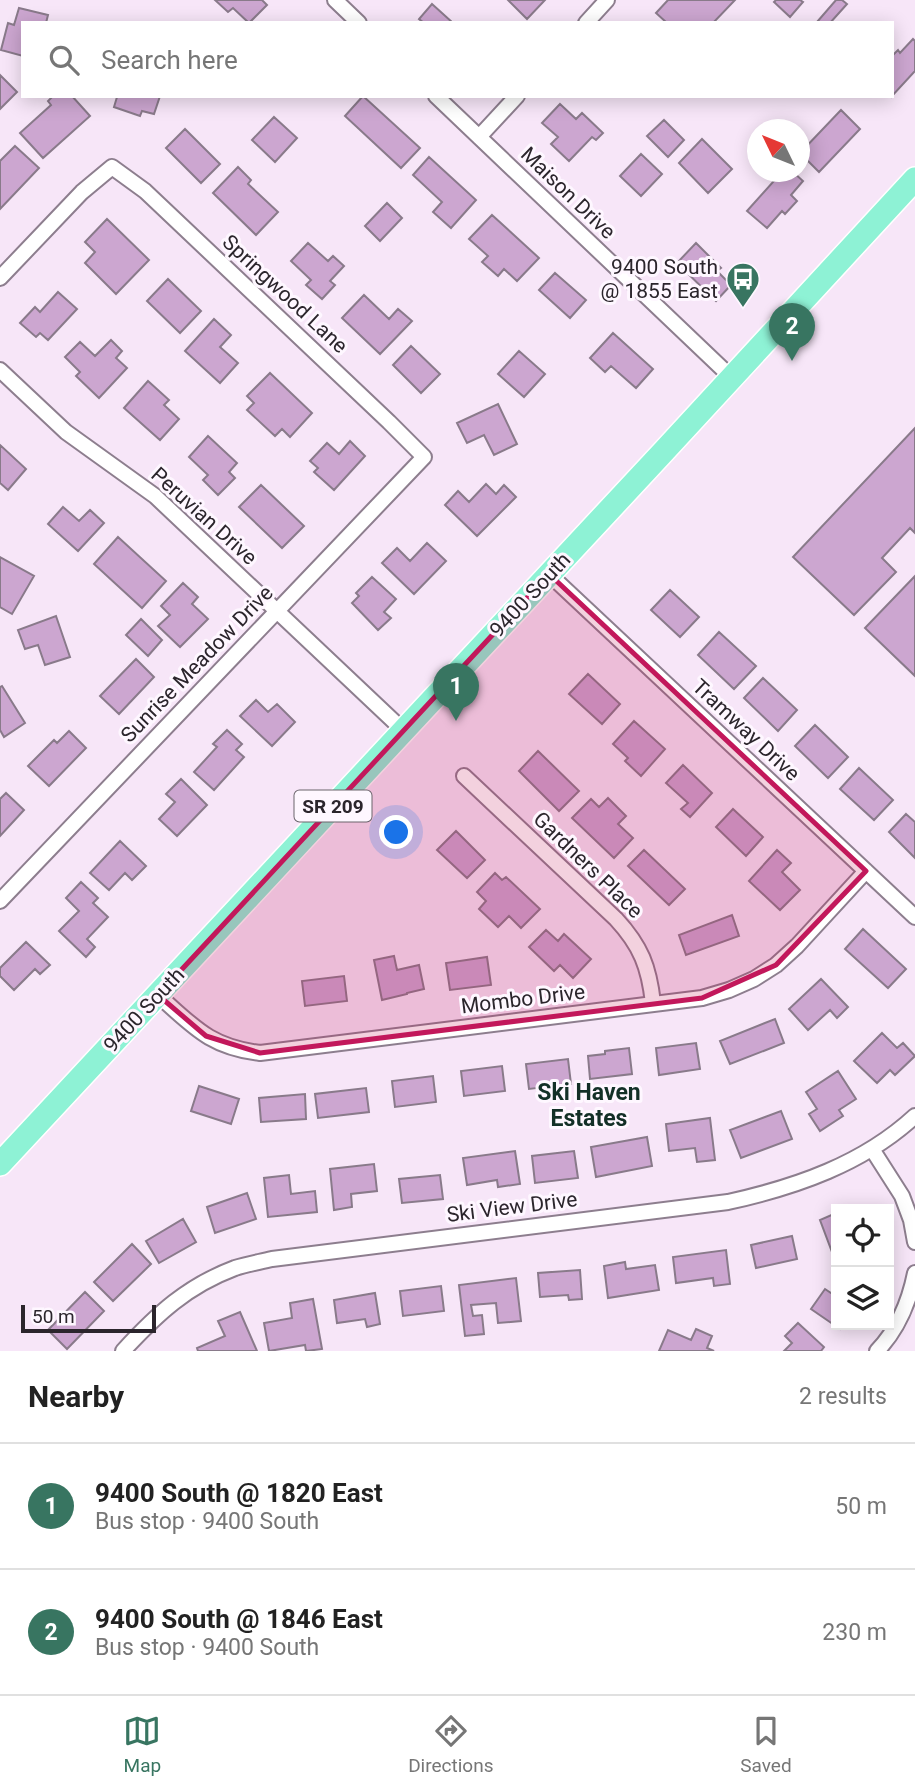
<!DOCTYPE html>
<meta charset="utf-8">
<style>
:root{--surface:#fff;--page:#f6f6f6;--text:#222;--muted:#767676;--line:#e0e0e0;--accent:#387561}
body{margin:0;font-family:Roboto,sans-serif;background:var(--page);color:var(--text)}
.controls{position:absolute;right:21px;bottom:21px;display:grid;overflow:hidden;border-radius:0px;box-shadow:0 4px 18px #0003}
.controls button{width:63px;height:63px;display:grid;place-items:center;padding:0;border:0;border-bottom:2px solid var(--line);background:var(--surface);color:var(--text);font:35px sans-serif}
.compass{position:absolute;left:747px;top:119px;width:63px;height:63px;border-radius:50%;background:var(--surface);box-shadow:0 4px 18px #0003;rotate:313deg}
.scale{position:absolute;left:21px;bottom:18px;width:135px;box-sizing:border-box;padding-left:7px;border:4px solid #2b252c;border-top:0;font-size:19px;line-height:24px;white-space:nowrap;color:#2b252c;-webkit-text-stroke:5px #fef7ff;paint-order:stroke}
.you{position:absolute;left:397px;top:833px;width:24px;height:24px;margin:-18px;border:5px solid #fff;border-radius:50%;background:#1a73e8;box-shadow:0 0 0 10px #1a73e833}
.badge{display:grid;place-items:center;width:46px;height:46px;border-radius:50%;background:var(--accent);color:#fff;font-size:23px;font-weight:700}
.pin{position:absolute;translate:-50% -58px;filter:drop-shadow(0 2px 4px #0008)}
.pin::after{content:'';position:absolute;top:37px;width:24px;height:21px;background:inherit;clip-path:polygon(0 0,100% 0,50% 100%)}
.list{margin:0;padding:0;list-style:none}
h2{display:flex;justify-content:space-between;align-items:center;height:91px;margin:0;padding:0 28px;font-size:30px}
h2 small{font-size:23px;font-weight:400;color:var(--muted)}
.list li{display:grid;grid-template-columns:46px 1fr auto;gap:21px;align-items:center;box-sizing:border-box;height:126px;padding:0 28px;border-top:2px solid var(--line)}
.list b{display:block;font-size:26px;white-space:nowrap}
.list p{margin:0;font-size:23px;white-space:nowrap;color:var(--muted)}
.list em{font-size:23px;font-style:normal;color:var(--muted)}
.icon{flex:none;width:38px;height:38px;fill:none;stroke:currentColor;stroke-width:2;stroke-linecap:round;stroke-linejoin:round}
.map{position:relative;flex:none;width:915px;height:1351px;overflow:hidden}
.search{position:absolute;background:var(--surface);box-shadow:0 4px 18px #0003;left:21px;right:21px;top:21px;height:77px;display:flex;align-items:center;gap:18px;box-sizing:border-box;padding:0 24px;border-radius:0px;color:var(--muted);font-size:26px}
.sheet{height:343px;background:var(--surface)}
nav{display:flex;justify-content:space-around;align-items:center;box-sizing:border-box;height:98px;border-top:2px solid var(--line);background:var(--surface);font-size:19px;color:var(--muted)}
nav a{display:grid;justify-items:center;gap:4px}
nav .on{color:var(--accent)}
.map>svg:first-child{display:block}
.building{fill:#cca6d0;stroke:#897a8a;stroke-width:2}
.lines{fill:none;stroke-linecap:round;stroke-linejoin:round}
.minor-casing{stroke:#8d7e8e;stroke-width:18}
.primary-casing{stroke:#fff;stroke-width:26}
.minor{stroke:#fff;stroke-width:14}
.primary{stroke:#8ef2d5;stroke-width:23}
.marked{fill:#c2185b;fill-opacity:0.2;stroke:#c2185b;stroke-width:5;stroke-linejoin:round}
.labels{text-anchor:middle;dominant-baseline:central;stroke-width:6;stroke-linejoin:round;paint-order:stroke}
.shield{fill:#fef7ff;stroke:#6a646b;stroke-width:2}
.shield-label{font-size:19px;font-weight:bold;fill:#2b252c}
.street-label{font-size:21px;fill:#2b252c;stroke:#fef7ff}
.poi-label{font-size:21px;fill:#2b252c;stroke:#fef7ff;text-anchor:end}
.neighbourhood-label{font-size:23px;font-weight:bold;fill:#133027;stroke:#fef7ff}
</style>
<div class="map">
<svg width="915" height="1351" viewBox="0 0 915 1351">
<rect width="100%" height="100%" fill="#f7e6f8"/>
<path class="building" d="M215 0H262L267 5 249 23 233 8 228 12Z
M508 0H545L527 19Z
M668 0H735L713 23H667L656 13Z
M776 0H800L803 2 790 17 774 2Z
M836 0H842L847 4 830 23H818L817 22Z
M432 4 453 23H424L419 19Z
M19 8 48 15 46 23H23V56L1 50 8 23 14 25Z
M913 39 915 41V71L892 96V56L898 50 900 53Z
M0 75 17 92 0 109Z
M53 96H72L90 116 43 158 20 133 51 105 48 101Z
M115 96H160L154 114 142 111 140 116 114 107 117 97Z
M363 96 420 148 401 168 345 116Z
M560 104 576 119 582 113 603 133 596 140 592 137 569 161 551 144 558 137 542 123Z
M841 110 860 129 819 172 800 153Z
M274 117 297 138 275 162 252 140Z
M664 120 684 140 668 157 647 136Z
M185 129 220 164 201 183 166 148Z
M702 139 732 169 708 193 679 163Z
M15 146 39 168 0 209V161Z
M641 154 662 174 641 196 620 176Z
M429 157 476 200 451 228 433 212 442 202 413 175Z
M238 167 251 180 248 184 278 212 256 235 213 193Z
M782 172H793L803 181 791 195 797 201 785 214 782 211 767 228 747 211Z
M387 203 402 218 380 241 365 226Z
M492 215 539 258 517 281 504 269 498 276 482 262 488 256 469 239Z
M107 219 149 260 116 294 85 263 95 252 85 242Z
M308 243 328 261 333 256 344 266 330 281 335 285 322 299 306 285 311 280 291 261Z
M696 243 721 268 717 271 731 285 716 301 677 263Z
M555 273 586 300 570 318 539 290Z
M168 279 201 311 180 333 147 301Z
M58 292 77 309 48 340 40 333 36 337 20 323 35 307 40 312Z
M364 295 389 319 398 309 412 321 380 354 342 318Z
M214 319 231 335 220 347 238 363 220 383 185 351Z
M613 333 653 369 636 388 611 366 605 372 590 358Z
M111 340 122 351 116 358 127 368 99 398 76 376 80 372 65 357 80 342 95 356Z
M411 346 440 374 421 393 393 365Z
M519 351 545 374 524 397 498 374Z
M270 373 312 413 290 437 282 429 275 436 247 410 254 403 247 396Z
M148 381 169 400 164 405 179 419 160 440 124 408Z
M498 404 517 444 494 455 484 435 467 443 457 423Z
M915 428V533L910 528 882 558 896 572 854 615 793 557Z
M208 436 237 463 229 472 235 478 218 495 203 480 208 475 189 457Z
M350 441 365 456 334 490 314 472 318 468 310 461 327 443 339 454Z
M0 445 26 469 8 490 0 483Z
M486 484 496 494 504 485 516 497 477 536 445 505 458 491 469 502Z
M261 485 304 526 282 548 239 507Z
M63 507 79 521 90 510 104 523 78 551 48 524Z
M118 537 166 581 142 608 94 564Z
M427 543 446 561 414 594 382 563 397 548 410 561Z
M0 557 34 576 12 614 0 607Z
M915 576V676L865 628Z
M372 577 396 599 384 612 391 618 378 630 352 603 359 596 356 593Z
M183 583 198 597 192 604 208 619 180 647 158 626 170 615 161 606Z
M670 590 699 617 680 637 651 610Z
M56 616 70 657 45 665 38 645 25 649 18 630Z
M141 619 162 640 148 656 126 635Z
M719 632 756 666 734 689 698 655Z
M136 659 154 677 119 714 100 696Z
M588 674 620 704 602 724 569 694Z
M763 678 797 710 778 731 744 698Z
M2 686 25 723 4 737 0 730V687Z
M256 700 268 712 277 704 295 722 272 746 240 716Z
M634 721 665 749 641 776 625 761 628 758 613 744Z
M815 725 848 757 828 778 795 746Z
M227 730 242 744 236 750 244 757 214 790 194 772 217 747 213 744Z
M69 731 86 748 49 786 28 766 54 740 57 743Z
M538 751 579 791 559 811 519 771Z
M683 765 712 793 690 817 681 809 688 803 666 783Z
M859 768 893 800 874 820 840 789Z
M181 779 207 805 177 836 159 819 175 802 166 794Z
M6 793 24 810 0 836V799Z
M608 798 626 816 618 824 633 838 614 858 572 818 591 799 599 807Z
M733 809 763 837 746 856 716 827Z
M906 814 915 822V858L889 832Z
M456 831 485 860 467 878 437 850Z
M120 841 146 866 132 880 125 873 109 890 90 873Z
M644 850 685 889 669 905 628 866Z
M777 850 791 863 782 872 800 890 780 910 749 881Z
M495 873 502 880 506 877 540 909 521 928 509 916 498 927 479 909 486 901 477 892Z
M81 882 98 898 93 903 108 917 87 939 95 947 86 957 59 931 79 911 66 898Z
M732 915 739 936 686 955 679 935Z
M863 929 906 969 888 988 845 949Z
M546 930 558 941 564 934 591 959 573 978 560 965 554 971 529 947Z
M26 942 50 965 40 974 35 969 14 990 0 976V968Z
M394 956 397 970 419 965 424 989 407 993V994L382 1000 374 960Z
M487 957 491 985 450 990 446 963Z
M344 976 347 1001 305 1006 302 981Z
M821 979 848 1007 837 1018 830 1010 808 1030 789 1009Z
M775 1019 784 1043 730 1064 720 1041Z
M882 1033 897 1048 903 1043 915 1056 895 1075 890 1070 877 1083 854 1061Z
M696 1043 700 1069 659 1075 656 1048Z
M629 1048 632 1074 590 1079 588 1056 605 1054V1051Z
M568 1059 571 1084 529 1089 526 1064Z
M502 1066 505 1091 464 1096 461 1071Z
M838 1071 856 1099 839 1110 843 1116 820 1131 809 1114 817 1109 806 1092Z
M433 1076 436 1102 395 1107 392 1081Z
M199 1086 239 1099 231 1124 191 1111Z
M366 1088 369 1112 318 1118 315 1094Z
M305 1094 306 1119 261 1122 259 1098Z
M781 1111 792 1139 741 1158 730 1130Z
M710 1118 715 1160 697 1162 695 1148 669 1151 666 1124Z
M647 1137 652 1166 596 1177 591 1147Z
M515 1151 520 1184 498 1187 497 1180 467 1185 463 1158Z
M574 1151 578 1178 535 1183 532 1156Z
M374 1164 377 1191 351 1194 352 1207 334 1210 330 1169Z
M289 1175 291 1194 315 1191 317 1212 268 1217 264 1178Z
M440 1175 443 1199 402 1203 399 1179Z
M247 1193 256 1219 215 1233 207 1207Z
M836 1213V1260H835L820 1220Z
M183 1219 196 1242 159 1263 146 1241Z
M792 1236 797 1259 756 1268 751 1245Z
M132 1244 151 1264 113 1301 94 1282Z
M726 1250 730 1284 714 1286 713 1278 676 1283 673 1257Z
M625 1262 626 1269 655 1265 659 1290 608 1298 604 1266Z
M580 1270 582 1299 569 1300 568 1295 540 1297 538 1273Z
M516 1278 521 1321 498 1323 496 1303 471 1305 473 1316 482 1315 484 1334 465 1336 459 1285Z
M441 1286 444 1311 403 1316 400 1291Z
M825 1289 834 1295 836 1291V1325H843L840 1329 811 1309Z
M85 1292 104 1311 67 1349 48 1330Z
M375 1293 380 1324 367 1327 365 1319 337 1323 334 1300Z
M313 1299 322 1349 306 1351 305 1345 269 1351 264 1323 292 1318 290 1303Z
M240 1312 257 1351H198L197 1348 225 1336 218 1321Z
M798 1323 824 1347 821 1351H784L792 1343 785 1336Z
M696 1329 712 1336 707 1348 714 1351H659L668 1330 691 1340Z"/>
<g class="lines">
<defs>
<path id="minor" d="M335 0 359 23
M586 23 607 0
M436 96 731 377
M479 137 517 96
M0 278 82 192 112 167 145 191 389 422 424 457 0 901
M0 370 66 432 155 496 404 731
M549 574 915 917
M464 776 616 919C641 946 649 967 653 1003
M158 995C194 1027 210 1047 260 1053L702 998 729 990 754 979 776 965 797 946 866 871
M872 1149 902 1196 911 1220 915 1242
M123 1351C157 1314 187 1286 235 1268 247 1264 260 1262 272 1259L728 1202C796 1187 863 1164 915 1116
M877 1351C898 1329 909 1303 915 1273"/>
<path id="primary" d="M0 1164 665 450 915 179"/>
</defs>
<use href="#minor" class="minor-casing"/>
<use href="#primary" class="primary-casing"/>
<use href="#minor" class="minor"/>
<use href="#primary" class="primary"/>
</g>
<path class="marked" d="M549 574 866 871 776 965 702 998 260 1053 206 1036 158 995Z"/>
<defs>
<symbol id="bus-pin" viewBox="-11 -11 22 30"><path d="M0 17L-7.5 6A9.5 9.5 0 1 1 7.5 6Z" fill="#387561" stroke="#fef7ff"/><path d="M-5-6H5V4H4V6H2V4H-2V6H-4V4H-5ZM-3.5-4V0h7V-4ZM-3.5 1.2v1.5H-2V1.2ZM2 1.2v1.5H3.5V1.2Z" fill="#fff"/></symbol>
</defs>
<g fill-rule="evenodd">
<use href="#bus-pin" x="724" y="260" width="38" height="52"/>
</g>
<g class="labels">
<rect class="shield" x="294.5" y="790.5" width="77" height="31" rx="5"/>
<g class="shield-label">
<text x="333" y="806">SR 209</text>
</g>
<g class="street-label">
<text transform="translate(568 193) rotate(44)">Maison Drive</text>
<text transform="translate(285 294) rotate(43)">Springwood Lane</text>
<text transform="translate(204 516) rotate(42)">Peruvian Drive</text>
<text transform="translate(530 595) rotate(-47)">9400 South</text>
<text transform="translate(197 664) rotate(-46)">Sunrise Meadow Drive</text>
<text transform="translate(746 730) rotate(43)">Tramway Drive</text>
<text transform="translate(588 865) rotate(44)">Gardners Place</text>
<text transform="translate(523 999) rotate(-7)">Mombo Drive</text>
<text transform="translate(144 1010) rotate(-47)">9400 South</text>
<text transform="translate(512 1207) rotate(-7)">Ski View Drive</text>
</g>
<g class="poi-label">
<text x="718" y="267">9400 South<tspan x="718" dy="24">@ 1855 East</tspan></text>
</g>
<g class="neighbourhood-label">
<text x="589" y="1092">Ski Haven<tspan x="589" dy="26">Estates</tspan></text>
</g>
</g>
</svg>
<div class="controls">
<button><svg class="icon" aria-label="locate" viewBox="0 0 24 24"><circle cx="12" cy="12" r="6"/><path d="M12 2v4M12 18v4M2 12h4M18 12h4"/></svg></button>
<button><svg class="icon" aria-label="layers" viewBox="0 0 24 24"><path d="M12 4l9 5-9 5-9-5zM3 14l9 5 9-5"/></svg></button>
</div>
<svg class="compass" viewBox="-18 -18 36 36"><path d="M0-13l5 13h-10z" fill="#e53935"/><path d="M0 13l5-13h-10z" fill="#767676"/></svg>
<div class="scale">50 m</div>
<div class="you"></div>
<div class="pin badge" style="left:456px;top:721px">1</div>
<div class="pin badge" style="left:792px;top:361px">2</div>
<div class="search"><svg class="icon" aria-label="search" viewBox="0 0 24 24"><circle cx="10" cy="10" r="6"/><path d="M15 15l6 6"/></svg>Search here</div>
</div>
<section class="sheet">
<h2>Nearby<small>2 results</small></h2>
<ul class="list">
<li><span class="badge">1</span><div><b>9400 South @ 1820 East</b><p>Bus stop · 9400 South</p></div><em>50 m</em></li>
<li><span class="badge">2</span><div><b>9400 South @ 1846 East</b><p>Bus stop · 9400 South</p></div><em>230 m</em></li>
</ul>
</section>
<nav>
<a class="on"><svg class="icon" aria-label="map" viewBox="0 0 24 24"><path d="M3 6l6-2 6 2 6-2v14l-6 2-6-2-6 2zM9 4v14M15 6v14"/></svg>Map</a>
<a><svg class="icon" aria-label="directions" viewBox="0 0 24 24"><path d="M12 3l9 9-9 9-9-9zM9 14v-3h6M13 9l2 2-2 2"/></svg>Directions</a>
<a><svg class="icon" aria-label="saved" viewBox="0 0 24 24"><path d="M7 4h10v16l-5-4-5 4z"/></svg>Saved</a>
</nav>
